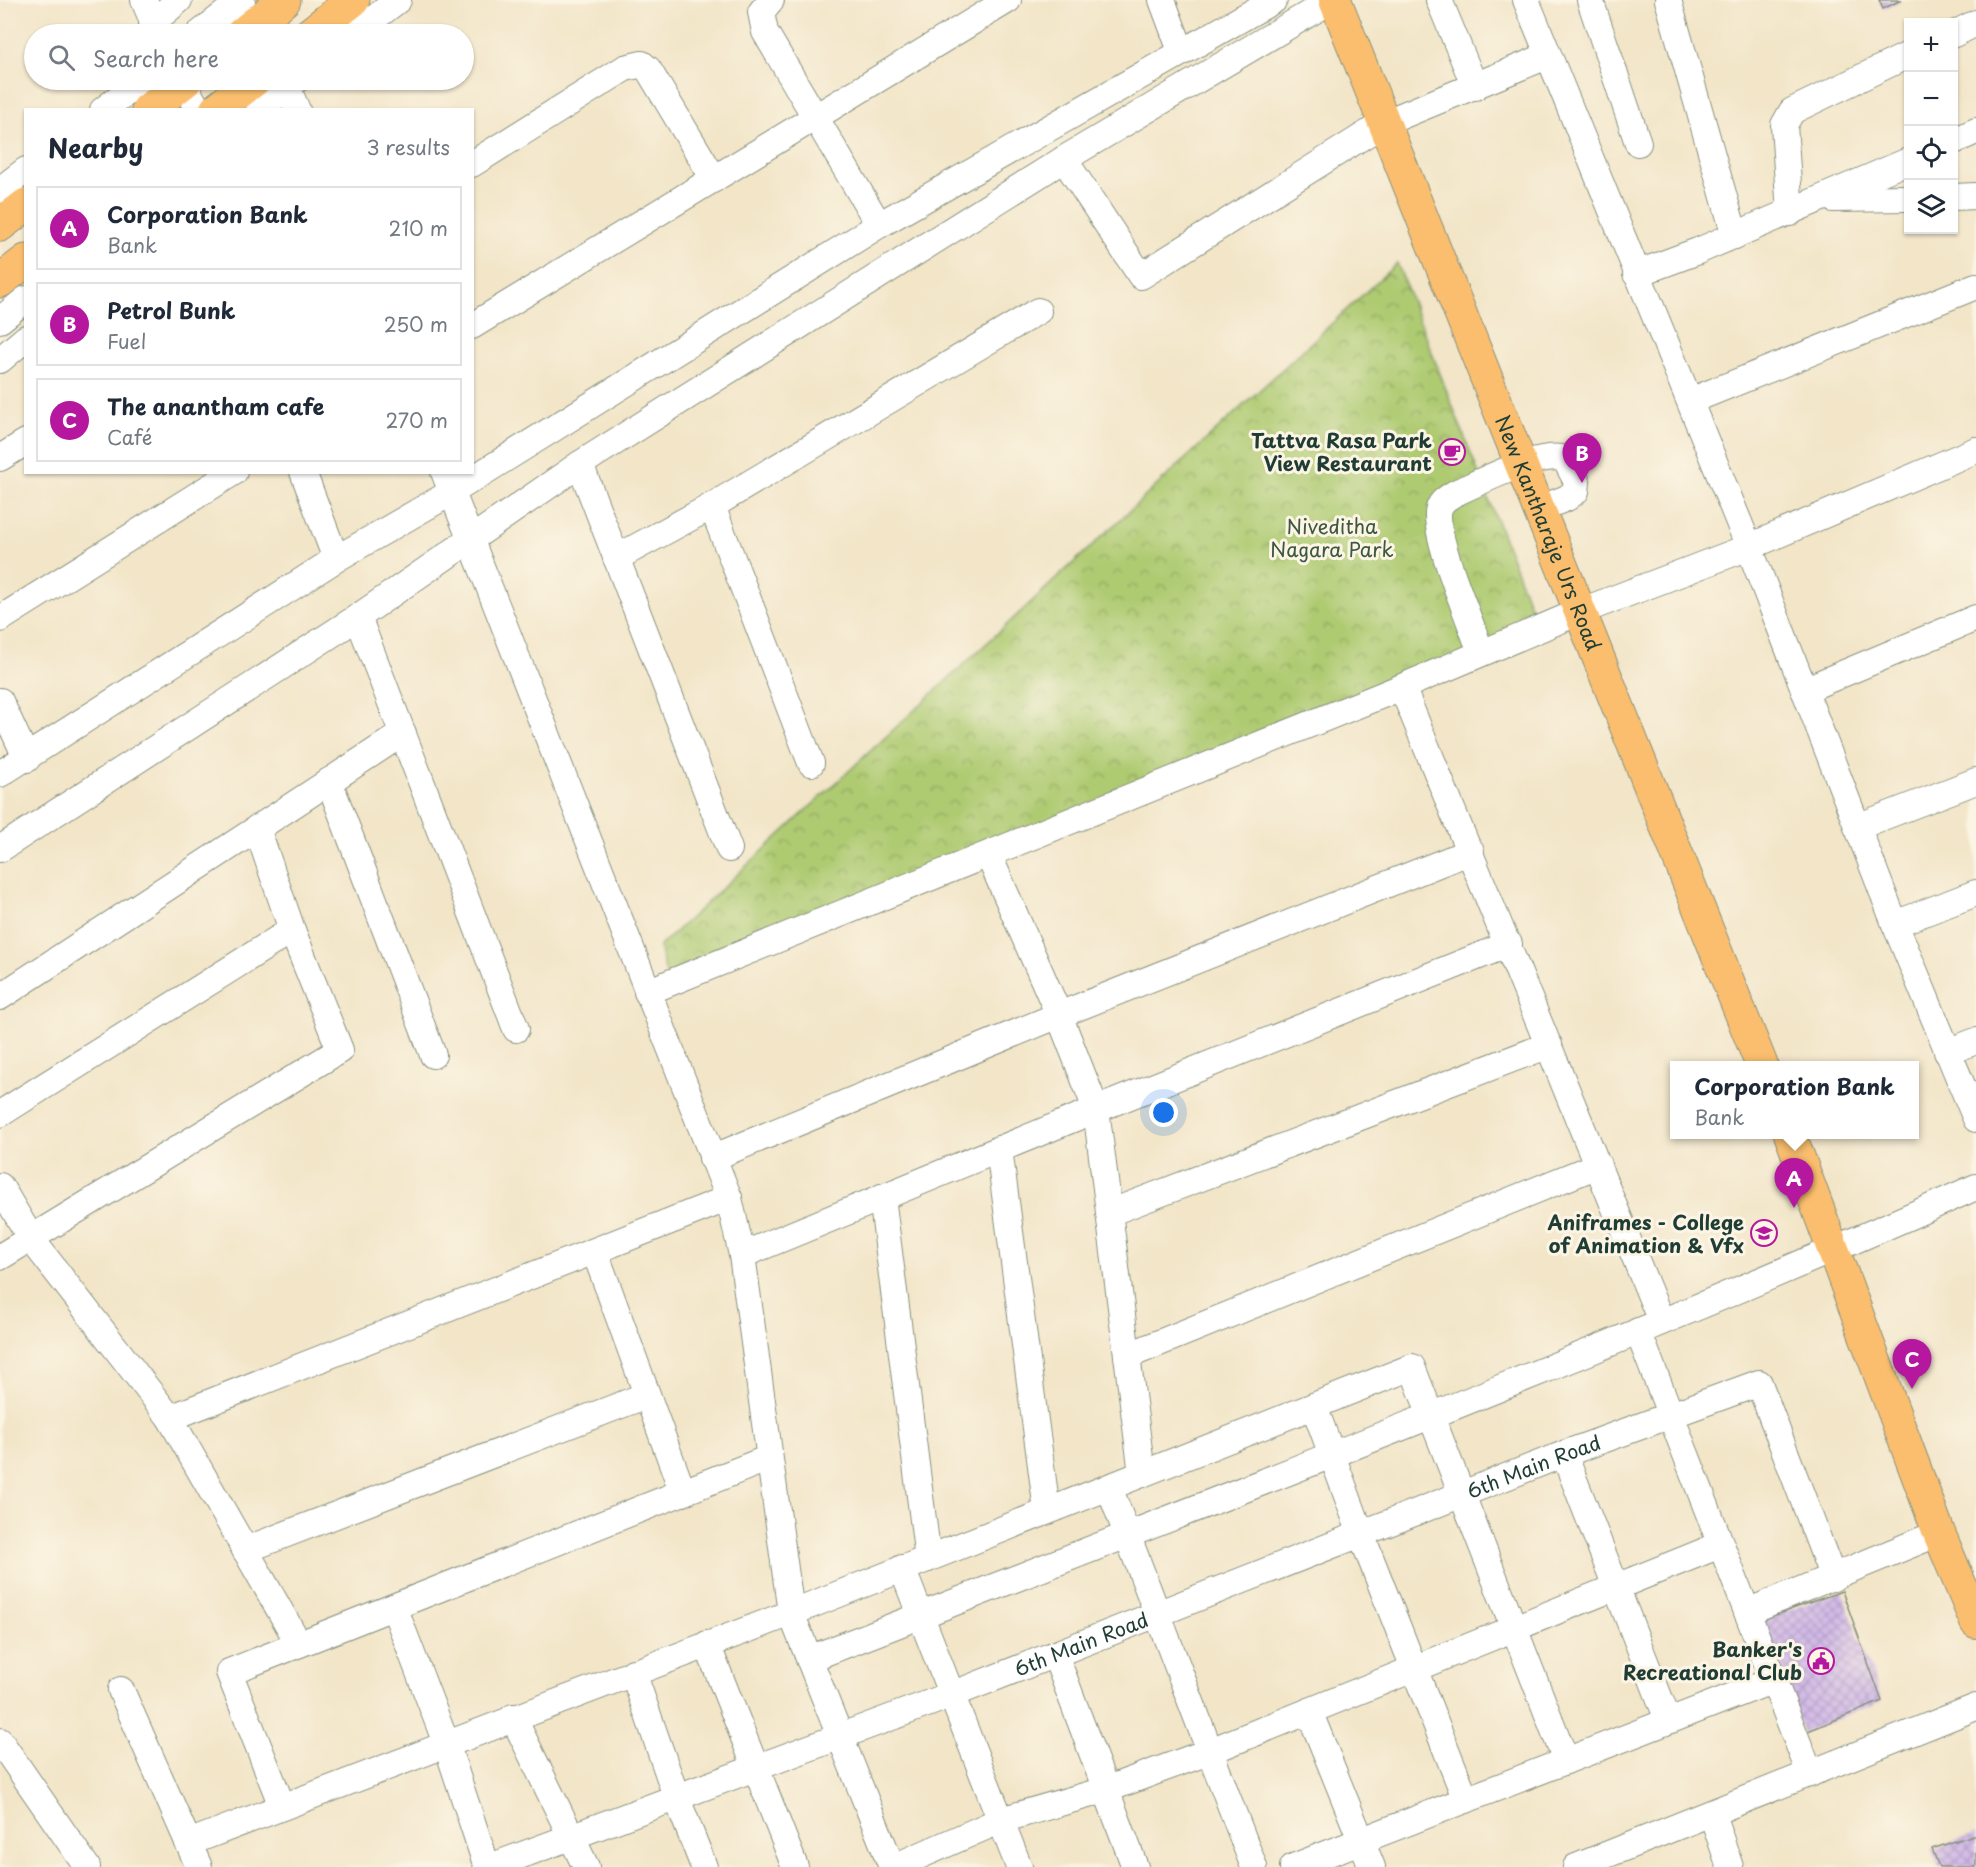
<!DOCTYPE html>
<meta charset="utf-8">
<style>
:root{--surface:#fff;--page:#f6f6f7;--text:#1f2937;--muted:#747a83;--line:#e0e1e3;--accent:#b5179e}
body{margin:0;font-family:"Playpen Sans",sans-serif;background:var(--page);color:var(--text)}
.controls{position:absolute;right:18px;top:18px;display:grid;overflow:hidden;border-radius:0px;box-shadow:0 2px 4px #0004}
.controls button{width:54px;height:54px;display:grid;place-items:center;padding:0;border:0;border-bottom:2px solid var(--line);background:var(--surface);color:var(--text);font:30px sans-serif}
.you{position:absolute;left:1164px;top:1113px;width:21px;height:21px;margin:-15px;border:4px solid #fff;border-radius:50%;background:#1a73e8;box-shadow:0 0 0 9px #1a73e833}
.badge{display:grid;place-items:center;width:39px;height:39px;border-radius:50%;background:var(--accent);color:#fff;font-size:20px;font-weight:700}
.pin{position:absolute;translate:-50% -50px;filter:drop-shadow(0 2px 3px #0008)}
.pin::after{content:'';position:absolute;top:32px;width:21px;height:18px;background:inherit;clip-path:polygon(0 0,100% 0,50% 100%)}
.popup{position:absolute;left:1670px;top:1061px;width:249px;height:78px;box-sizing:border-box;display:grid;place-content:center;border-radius:0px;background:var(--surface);filter:drop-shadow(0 2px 4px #0005);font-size:20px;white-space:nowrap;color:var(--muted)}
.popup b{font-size:22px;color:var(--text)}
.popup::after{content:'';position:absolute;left:50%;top:100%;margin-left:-12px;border:12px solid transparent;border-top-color:var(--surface)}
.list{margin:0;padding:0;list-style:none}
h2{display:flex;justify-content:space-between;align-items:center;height:78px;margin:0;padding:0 24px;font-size:26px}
h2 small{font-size:20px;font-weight:400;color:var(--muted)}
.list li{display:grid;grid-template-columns:39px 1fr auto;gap:18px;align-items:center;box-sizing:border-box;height:84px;margin:0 12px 12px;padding:0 12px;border:2px solid var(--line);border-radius:0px}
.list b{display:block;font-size:22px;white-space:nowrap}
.list p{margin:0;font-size:20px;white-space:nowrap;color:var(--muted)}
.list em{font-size:20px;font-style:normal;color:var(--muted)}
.icon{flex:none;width:33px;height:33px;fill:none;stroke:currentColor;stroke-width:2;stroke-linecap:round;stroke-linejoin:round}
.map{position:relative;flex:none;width:1976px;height:1867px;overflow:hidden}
.search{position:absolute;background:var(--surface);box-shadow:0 2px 4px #0004;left:24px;top:24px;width:450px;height:66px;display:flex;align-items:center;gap:15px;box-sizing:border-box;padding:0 21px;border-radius:33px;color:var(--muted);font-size:22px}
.panel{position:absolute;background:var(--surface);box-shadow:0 2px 4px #0004;left:24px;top:108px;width:450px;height:366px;border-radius:0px}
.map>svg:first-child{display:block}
.park{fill:url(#park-crowns);stroke:#678453;stroke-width:1.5}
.building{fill:url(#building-cross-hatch)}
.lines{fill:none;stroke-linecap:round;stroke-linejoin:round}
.minor-casing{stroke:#88917e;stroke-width:28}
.major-casing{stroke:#88917e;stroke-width:34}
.highway-casing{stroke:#88917e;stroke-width:35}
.minor{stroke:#fff;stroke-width:26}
.major{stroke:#fabe6e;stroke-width:32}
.highway{stroke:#fabe6e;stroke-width:33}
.labels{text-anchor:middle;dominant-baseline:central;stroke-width:6;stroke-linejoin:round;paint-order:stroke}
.poi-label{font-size:20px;font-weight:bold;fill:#1f3d34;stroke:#fcf5e5;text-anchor:end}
.park-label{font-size:20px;fill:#3c5940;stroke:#fcf5e5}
.street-label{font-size:20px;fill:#1f3d34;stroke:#fcf5e5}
</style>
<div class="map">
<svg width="1976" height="1867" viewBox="0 0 1976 1867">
<defs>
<pattern id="park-crowns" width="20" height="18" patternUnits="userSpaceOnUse" patternTransform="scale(1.5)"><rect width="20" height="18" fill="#afcb72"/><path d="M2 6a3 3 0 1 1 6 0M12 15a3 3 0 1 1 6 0" fill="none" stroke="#8ea65e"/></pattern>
<pattern id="building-cross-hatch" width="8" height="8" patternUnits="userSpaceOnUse" patternTransform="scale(1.5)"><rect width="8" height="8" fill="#cfb5e8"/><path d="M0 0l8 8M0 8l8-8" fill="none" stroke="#a794bd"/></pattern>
</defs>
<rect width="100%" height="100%" fill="#fcf5e5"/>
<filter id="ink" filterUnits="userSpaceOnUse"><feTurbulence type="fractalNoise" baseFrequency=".0167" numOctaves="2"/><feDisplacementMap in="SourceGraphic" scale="12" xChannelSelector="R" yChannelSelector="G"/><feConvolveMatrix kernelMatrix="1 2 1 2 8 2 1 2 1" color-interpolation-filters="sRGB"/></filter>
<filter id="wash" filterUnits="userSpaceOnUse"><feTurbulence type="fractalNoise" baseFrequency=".008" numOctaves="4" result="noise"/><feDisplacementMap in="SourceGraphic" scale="24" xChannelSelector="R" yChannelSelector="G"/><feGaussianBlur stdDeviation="1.35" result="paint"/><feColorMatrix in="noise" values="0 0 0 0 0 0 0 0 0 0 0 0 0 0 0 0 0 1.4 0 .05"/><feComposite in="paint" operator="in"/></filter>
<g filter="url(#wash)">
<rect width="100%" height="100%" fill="#f2e5c8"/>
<path class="park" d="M1397 263 1537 624 667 978 659 947Z"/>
<g id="blocks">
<path class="building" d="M1879 0H1901L1883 9Z
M1842 1591 1882 1701 1803 1733 1759 1621Z
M1976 1834V1867H1939L1932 1849Z"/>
</g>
</g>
<g filter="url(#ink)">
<use href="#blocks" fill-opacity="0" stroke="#88917e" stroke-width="1.5"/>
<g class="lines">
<defs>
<g id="minor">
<path d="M144 0 158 34"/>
<path d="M771 0 761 12 765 32 879 225"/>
<path d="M1162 0 1181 51"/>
<path d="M1439 0 1475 87"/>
<path d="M1526 0 1749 547 1895 924 1976 1119"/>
<path d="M1590 0 1638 143"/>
<path d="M1668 0 1735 236"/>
<path d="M152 23 179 0"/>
<path d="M199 34 242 0"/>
<path d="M354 34 398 0"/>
<path d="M1954 34 1976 23"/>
<path d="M182 80 198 110"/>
<path d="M287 87 297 110"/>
<path d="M103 110 142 80"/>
<path d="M259 110 296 80"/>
<path d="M1954 141 1976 131"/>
<path d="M1064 159 1141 276 1384 123 1547 56"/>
<path d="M472 164 625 68 642 64 648 69 714 179"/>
<path d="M0 190 26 170"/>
<path d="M1954 197 1976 196"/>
<path d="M1833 199 1908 198"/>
<path d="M1790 213 1784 125 1792 111 1908 55"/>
<path d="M1636 274 1698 251 1908 161"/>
<path d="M0 320 26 299"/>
<path d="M472 326 1008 0"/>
<path d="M0 360 26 338"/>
<path d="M1690 401 1976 286"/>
<path d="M0 458 26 442"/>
<path d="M580 464 1064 159 1332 0"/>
<path d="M303 472 336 559"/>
<path d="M444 472 729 1198 742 1255 791 1613 892 1867"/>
<path d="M712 506 1038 311"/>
<path d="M616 558 712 506 811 763"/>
<path d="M358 617 516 1029"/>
<path d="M0 619 234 472"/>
<path d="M1476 639C1465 607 1437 544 1438 513 1439 502 1447 498 1455 493 1481 482 1541 450 1565 459L1577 482 1576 491 1567 498 1539 509"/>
<path d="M1402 687 1661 1321"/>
<path d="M1804 690 1976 618"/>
<path d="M0 701 27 759"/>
<path d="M0 774 336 559 452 492 879 225 1274 0"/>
<path d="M329 781 433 1055"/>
<path d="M1857 827 1976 781"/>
<path d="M0 849 358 617 580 464 729 849"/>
<path d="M989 856 1059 1015 1096 1109 1142 1474"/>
<path d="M1895 924 1976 893"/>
<path d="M647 992 1402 687 1579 612 1749 547 1976 450"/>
<path d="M0 997 403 733"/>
<path d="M1947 1052 1976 1041"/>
<path d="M0 1114 292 930"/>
<path d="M999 1149 1047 1511"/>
<path d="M712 1158 1059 1015 1471 851"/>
<path d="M0 1186 32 1240 170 1418 299 1644"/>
<path d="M882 1197 928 1559"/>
<path d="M1109 1213 1549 1045"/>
<path d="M595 1252 683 1493"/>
<path d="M742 1255 1090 1112 1509 944"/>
<path d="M0 1257 340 1050 292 930 257 828"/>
<path d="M1638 1331 1810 1774"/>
<path d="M1127 1356 1598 1165"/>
<path d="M1314 1406 1361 1534 1466 1800"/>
<path d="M170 1418 729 1198"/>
<path d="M1564 1454 1668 1720"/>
<path d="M1109 1487 1254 1867"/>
<path d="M245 1550 647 1395"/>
<path d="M902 1568 1019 1867"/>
<path d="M394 1607 446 1743 487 1867"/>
<path d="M1747 1612 1939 1533"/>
<path d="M707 1644 795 1867"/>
<path d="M1055 1654 1135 1867"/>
<path d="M809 1659C1200 1506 1593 1358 1976 1187"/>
<path d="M633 1672 676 1796 704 1867"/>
<path d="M121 1690 199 1867"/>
<path d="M1309 1711 1372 1867"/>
<path d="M513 1717 586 1867"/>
<path d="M0 1741 87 1867"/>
<path d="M282 1806 229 1672 769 1458"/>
<path d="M1712 1814 1730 1867"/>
<path d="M188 1843 791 1613 1412 1367 1566 1761"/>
<path id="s1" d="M490 1867 951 1695 1564 1454 1759 1383 1833 1578"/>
<path d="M894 1867 1001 1820 1105 1790 1208 1752 1720 1545"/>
<path d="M1293 1867 1774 1680"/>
<path d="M1576 1867 1976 1707"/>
</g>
<g id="major">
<path id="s2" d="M1335 0 1762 1066"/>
<path d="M1790 1134 1939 1533 1976 1622"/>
</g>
<path id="highway" d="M242 34 284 0
M310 34 353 0
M148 110 186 80
M216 110 254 80
M0 225 26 205
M0 281 26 261"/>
</defs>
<use href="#minor" class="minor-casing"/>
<use href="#major" class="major-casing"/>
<use href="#highway" class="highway-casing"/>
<use href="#minor" class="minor"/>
<use href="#major" class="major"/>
<use href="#highway" class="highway"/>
</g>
</g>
<defs>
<symbol id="cafe-ring" viewBox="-11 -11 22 22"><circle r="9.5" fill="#fcf5e5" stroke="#b5179e" stroke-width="1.5"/><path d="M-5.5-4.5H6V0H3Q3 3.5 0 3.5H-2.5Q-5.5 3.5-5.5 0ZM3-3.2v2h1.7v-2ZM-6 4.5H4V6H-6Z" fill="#b5179e"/></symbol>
<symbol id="university-ring" viewBox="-11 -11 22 22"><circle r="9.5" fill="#fcf5e5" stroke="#b5179e" stroke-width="1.5"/><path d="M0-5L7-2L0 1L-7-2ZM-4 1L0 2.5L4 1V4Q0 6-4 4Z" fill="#b5179e"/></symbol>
<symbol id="civic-ring" viewBox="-11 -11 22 22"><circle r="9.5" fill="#fcf5e5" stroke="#b5179e" stroke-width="1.5"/><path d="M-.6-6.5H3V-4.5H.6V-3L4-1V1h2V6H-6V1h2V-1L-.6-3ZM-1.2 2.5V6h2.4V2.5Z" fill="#b5179e"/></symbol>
</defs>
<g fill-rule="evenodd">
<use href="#cafe-ring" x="1437" y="437" width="30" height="30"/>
<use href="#university-ring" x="1749" y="1218" width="30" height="30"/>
<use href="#civic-ring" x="1806" y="1646" width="30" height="30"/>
</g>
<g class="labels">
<g class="poi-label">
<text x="1432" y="440">Tattva Rasa Park<tspan x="1432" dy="23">View Restaurant</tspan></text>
<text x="1744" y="1222">Aniframes - College<tspan x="1744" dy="23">of Animation &amp; Vfx</tspan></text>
<text x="1802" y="1649">Banker's<tspan x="1802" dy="23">Recreational Club</tspan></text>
</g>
<g class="park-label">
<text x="1332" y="526">Niveditha<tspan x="1332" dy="23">Nagara Park</tspan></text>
</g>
<g class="street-label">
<text stroke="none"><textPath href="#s2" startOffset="574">New Kantharaje Urs Road</textPath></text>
<text stroke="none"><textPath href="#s1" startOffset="1118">6th Main Road</textPath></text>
<text stroke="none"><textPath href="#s1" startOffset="632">6th Main Road</textPath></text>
</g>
</g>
</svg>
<div class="controls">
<button>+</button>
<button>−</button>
<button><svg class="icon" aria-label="locate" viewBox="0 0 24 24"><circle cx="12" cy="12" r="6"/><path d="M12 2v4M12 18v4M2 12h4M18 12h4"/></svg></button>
<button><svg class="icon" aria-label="layers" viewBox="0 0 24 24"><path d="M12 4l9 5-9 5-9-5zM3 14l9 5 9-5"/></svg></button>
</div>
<div class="you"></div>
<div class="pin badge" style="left:1794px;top:1208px">A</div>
<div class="popup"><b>Corporation Bank</b>Bank</div>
<div class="pin badge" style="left:1582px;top:483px">B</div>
<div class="pin badge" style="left:1912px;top:1389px">C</div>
<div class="search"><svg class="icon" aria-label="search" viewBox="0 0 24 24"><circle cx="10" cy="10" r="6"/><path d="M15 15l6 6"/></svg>Search here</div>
<section class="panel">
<h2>Nearby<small>3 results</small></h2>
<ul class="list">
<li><span class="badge">A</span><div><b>Corporation Bank</b><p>Bank</p></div><em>210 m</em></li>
<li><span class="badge">B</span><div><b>Petrol Bunk</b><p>Fuel</p></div><em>250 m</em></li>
<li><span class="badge">C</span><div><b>The anantham cafe</b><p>Café</p></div><em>270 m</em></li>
</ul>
</section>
</div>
